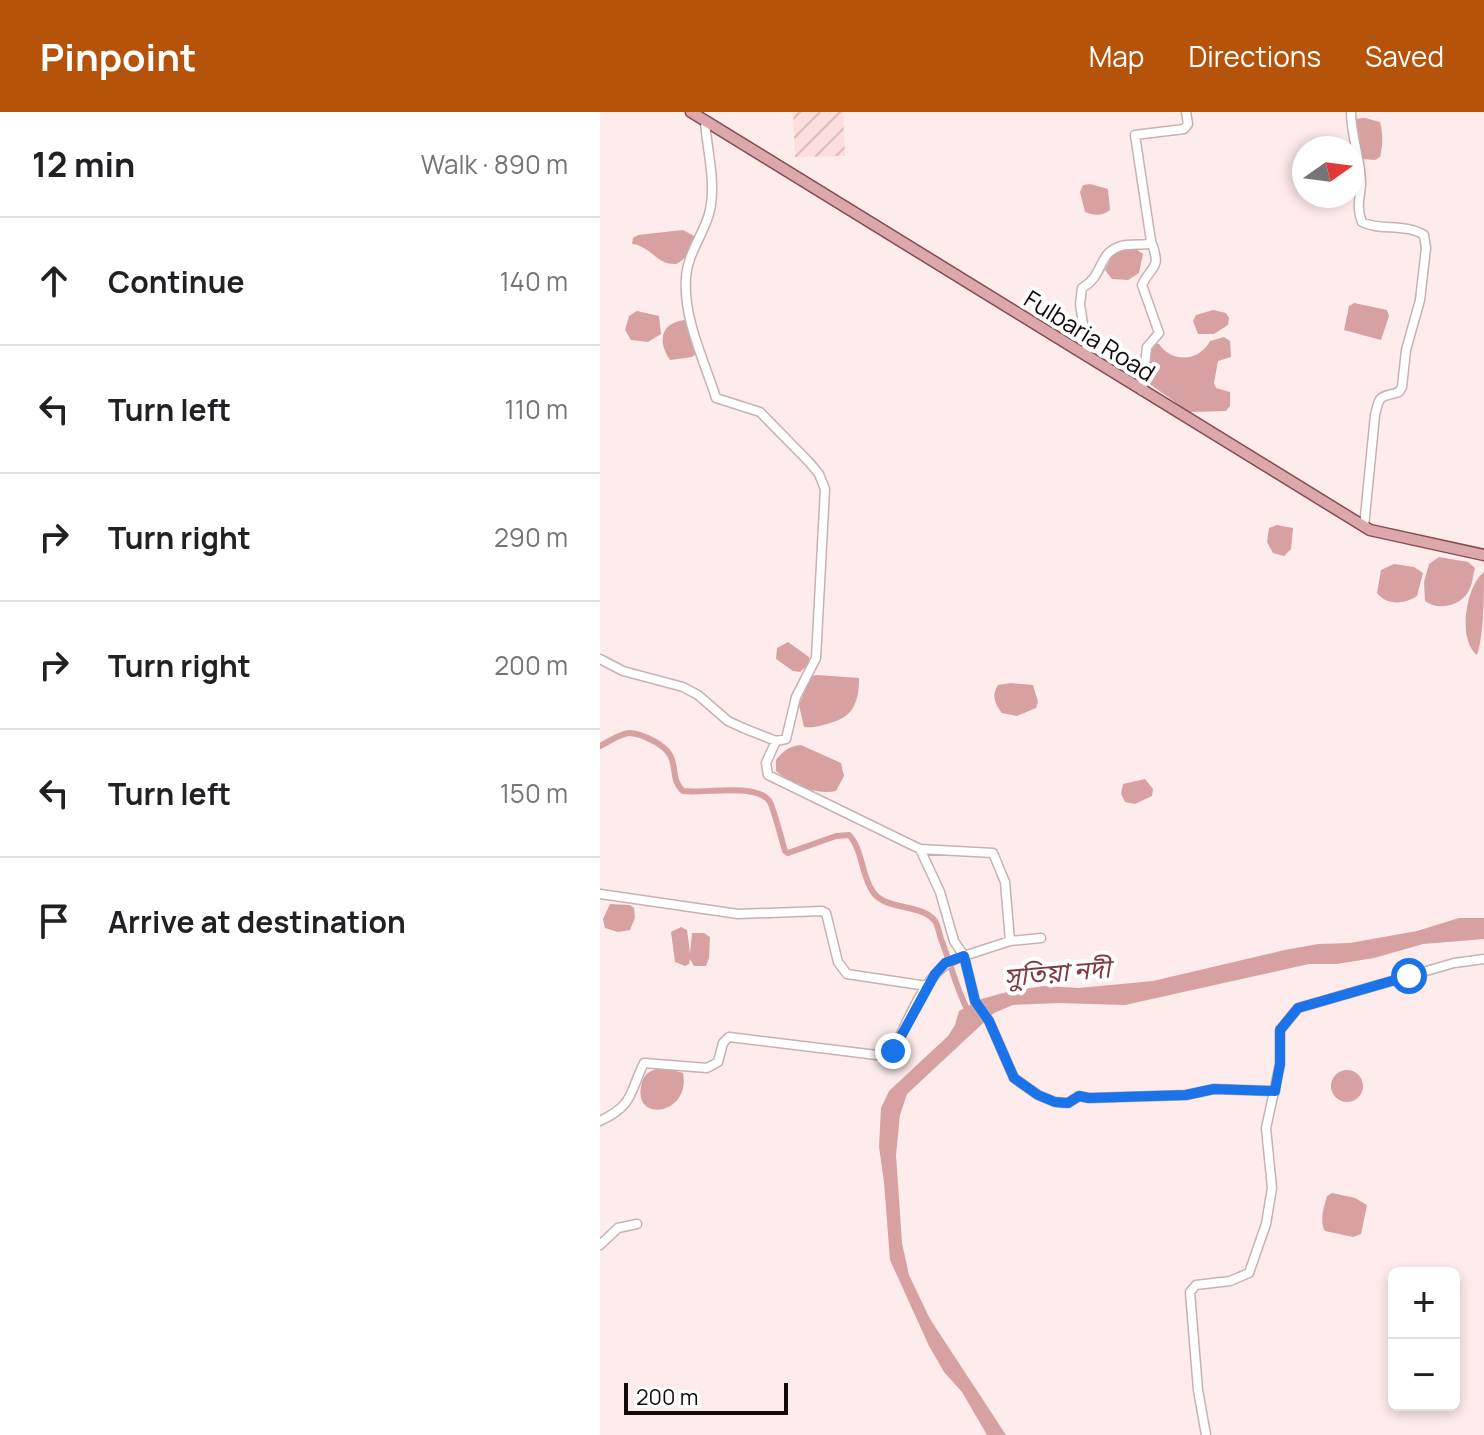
<!DOCTYPE html>
<meta charset="utf-8">
<style>
:root{--surface:#fff;--page:#f6f6f6;--text:#202124;--muted:#757577;--line:#e0e0e0;--accent:#b45309}
body{margin:0;font-family:Manrope,"Noto Sans Bengali",sans-serif;background:var(--page);color:var(--text)}
.controls{position:absolute;right:24px;bottom:24px;display:grid;overflow:hidden;border-radius:12px;box-shadow:0 4px 12px #0003}
.controls button{width:72px;height:72px;display:grid;place-items:center;padding:0;border:0;border-bottom:2px solid var(--line);background:var(--surface);color:var(--text);font:40px sans-serif}
.compass{position:absolute;left:692px;top:24px;width:72px;height:72px;border-radius:50%;background:var(--surface);box-shadow:0 4px 12px #0003;rotate:76deg}
.scale{position:absolute;left:24px;bottom:20px;width:164px;box-sizing:border-box;padding-left:8px;border:4px solid #130b0b;border-top:0;font-size:22px;line-height:28px;white-space:nowrap;color:#130b0b;-webkit-text-stroke:6px #fff;paint-order:stroke}
.stop{position:absolute;width:24px;height:24px;margin:-18px;border:6px solid #1a73e8;border-radius:50%;background:#fff}
.stop.end{background:#1a73e8;border-color:#fff;box-shadow:0 2px 8px #0008}
.list{margin:0;padding:0;list-style:none}
h2{display:flex;justify-content:space-between;align-items:center;height:104px;margin:0;padding:0 32px;font-size:34px}
h2 small{font-size:26px;font-weight:400;color:var(--muted)}
.list li{display:grid;grid-template-columns:52px 1fr auto;gap:24px;align-items:center;box-sizing:border-box;height:128px;padding:0 32px;border-top:2px solid var(--line)}
.list b{display:block;font-size:30px;white-space:nowrap}
.list em{font-size:26px;font-style:normal;color:var(--muted)}
.icon{flex:none;width:44px;height:44px;fill:none;stroke:currentColor;stroke-width:2;stroke-linecap:round;stroke-linejoin:round}
.map{position:relative;flex:none;width:884px;height:1323px;overflow:hidden}
header{display:flex;align-items:center;gap:48px;box-sizing:border-box;height:112px;padding:0 40px;background:var(--accent);color:#fff}
header strong{font-size:38px}
nav{display:flex;gap:44px;margin-inline-start:auto;font-size:28px}
main{display:flex}
aside{flex:1;background:var(--surface)}
.map>svg:first-child{display:block}
.industrial{fill:url(#industrial-furrows)}
.water{fill:#d7a1a2}
.lines{fill:none;stroke-linecap:round;stroke-linejoin:round}
.canal{stroke:#d7a1a2;stroke-width:6}
.minor-casing{stroke:#c8b1b2;stroke-width:11}
.major-casing{stroke:#874b4f;stroke-width:13}
.minor{stroke:#fff;stroke-width:8}
.major{stroke:#dca8ab;stroke-width:10}
.route{stroke:#1a73e8;stroke-width:10}
.labels{text-anchor:middle;dominant-baseline:central;stroke-width:8;stroke-linejoin:round;paint-order:stroke}
.street-label{font-size:24px;fill:#130b0b;stroke:#fff}
.water-label{font-size:26px;font-style:italic;fill:#7e3a3f;stroke:#fff}
</style>
<header>
<strong>Pinpoint</strong>
<nav><a>Map</a><a>Directions</a><a>Saved</a></nav>
</header>
<main>
<aside>
<h2>12 min<small>Walk · 890 m</small></h2>
<ul class="list">
<li><svg class="icon" aria-label="ahead" viewBox="0 0 24 24"><path d="M12 20V5M6 11l6-6 6 6"/></svg><div><b>Continue</b></div><em>140 m</em></li>
<li><svg class="icon" aria-label="left" viewBox="0 0 24 24"><path d="M17 20v-9H6M10 6l-5 5 5 5"/></svg><div><b>Turn left</b></div><em>110 m</em></li>
<li><svg class="icon" aria-label="right" viewBox="0 0 24 24"><path d="M7 20v-9h11M14 6l5 5-5 5"/></svg><div><b>Turn right</b></div><em>290 m</em></li>
<li><svg class="icon" aria-label="right" viewBox="0 0 24 24"><path d="M7 20v-9h11M14 6l5 5-5 5"/></svg><div><b>Turn right</b></div><em>200 m</em></li>
<li><svg class="icon" aria-label="left" viewBox="0 0 24 24"><path d="M17 20v-9H6M10 6l-5 5 5 5"/></svg><div><b>Turn left</b></div><em>150 m</em></li>
<li><svg class="icon" aria-label="arrive" viewBox="0 0 24 24"><path d="M6 21V4h12l-3 4 3 4H6"/></svg><div><b>Arrive at destination</b></div></li>
</ul>
</aside>
<div class="map">
<svg width="884" height="1323" viewBox="0 0 884 1323">
<defs>
<pattern id="industrial-furrows" width="10" height="10" patternUnits="userSpaceOnUse" patternTransform="scale(2)"><rect width="10" height="10" fill="#feddde"/><path d="M-1 1l2-2M0 10L10 0M9 11l2-2" fill="none" stroke="#d9bcbd"/></pattern>
</defs>
<rect width="100%" height="100%" fill="#feebeb"/>
<path class="industrial" d="M193 0H243L245 44 195 45Z"/>
<path class="water" d="M765 6 780 10C783 21 783 34 780 45L775 48 762 47 753 7Z
M490 72 508 77 510 98C502 104 495 104 485 100L480 80 483 73Z
M83 118 94 124C93 136 87 147 76 152 56 153 51 134 32 132L33 126 38 123Z
M536 137 543 142 539 161 528 168 512 167 505 158 512 143 522 138Z
M754 191 787 198 789 204 781 228 744 218 749 194Z
M613 198 626 201 629 206 628 213 614 222H598L593 209 596 203Z
M37 199 59 204 61 222 48 230 31 228 25 218 29 204Z
M84 208 88 211 97 241 92 245 70 248C57 229 61 211 84 208Z
M624 225 630 229 631 245 618 249 614 271 616 276 630 280V294L626 299 589 300 547 270 549 238 554 231 559 232C572 251 599 250 610 229Z
M677 413 693 416 691 437 684 444 673 441 667 430 669 416Z
M839 445 868 450 875 456C873 462 873 470 870 476 864 493 839 500 825 489L824 470 829 452Z
M794 452 814 455 823 461 817 484C805 492 787 494 777 481L781 458Z
M884 460C884 485 884 522 877 543 857 528 866 474 884 460Z
M188 530 209 545 210 551 200 560 193 559 176 547 177 536Z
M217 563 259 566C259 589 254 605 230 611 220 614 214 616 204 615L199 593 211 564Z
M411 571 433 573 438 590 436 596 417 604 402 601C395 592 391 583 398 573Z
M201 633 241 651 244 664 236 679C215 683 191 673 176 659V648C183 639 190 634 201 633Z
M545 667 553 677 552 684 535 692 525 690 521 682 523 672Z
M10 792 30 793 34 796 35 806 30 818 18 820 5 816 3 807Z
M859 806H884V827L823 832 774 846 737 852H709L525 893 459 891 413 893 394 901 307 982 300 1003 296 1043 302 1131 309 1163 330 1207 406 1323H387L362 1280 344 1260 329 1234 290 1148 284 1070 279 1035 281 996 289 979 348 924 355 913 359 899 381 887 411 879 444 874 479 876 553 869 685 838 718 832 750 831 817 819Z
M81 815 87 818 90 841 92 821H104L110 825 109 846 106 854H94L90 847 89 852 85 854 75 850 71 820Z
M63 955 83 961C91 1003 34 1011 41 975 43 961 51 958 63 955Z
M731 974a16 16 0 1 1 32 0a16 16 0 1 1-32 0Z
M732 1081 755 1086 767 1093 761 1122 753 1125 725 1119C719 1109 724 1095 727 1084Z"/>
<g class="lines">
<path class="canal" d="M0 634C9 630 20 621 30 621 42 622 64 632 70 643 77 655 71 668 83 679 104 682 157 670 170 690 174 698 182 729 185 739L188 741 236 724 249 723C263 738 261 763 273 780 286 799 321 791 335 809 338 813 339 821 341 827 350 850 356 875 367 897"/>
<defs>
<path id="minor" d="M751 0C751 25 761 47 761 72 760 86 756 96 762 110 779 119 805 111 824 123L826 136 820 188 806 238 802 275 799 280C780 286 780 281 775 303L764 415
M488 245 480 192 482 176C505 163 497 141 521 134 529 132 540 133 548 132L551 129 535 23 584 17 588 12 586 0
M542 279 547 235 559 221 542 173C552 151 562 159 551 129
M0 547 23 559 83 575 98 583 128 609 143 616 176 629 186 627 196 585 216 546 225 377 219 362 209 350 160 300 116 286C104 248 83 206 86 166 87 143 103 123 109 102 117 72 107 39 105 9
M176 629 166 651 168 663 320 737 393 741 405 770 410 829
M320 737 340 780 354 829 364 844 410 829 441 826
M0 782 138 802 222 799 226 801 238 850 247 862 327 874
M0 1009C35 992 29 981 44 951L107 956 118 950 123 931 129 925 285 944 293 939C310 906 325 855 364 844L375 889 389 909 414 966 438 983 455 990 468 991 479 984 489 986 586 983 614 977 675 979
M0 1133 18 1116 37 1112
M606 1323 598 1278 590 1180 596 1173 630 1169 649 1161 666 1112 672 1076 666 1016 680 952V918L698 896 854 851 884 847"/>
<path id="major" d="M91 0 770 418 884 443"/>
</defs>
<use href="#minor" class="minor-casing"/>
<use href="#major" class="major-casing"/>
<use href="#minor" class="minor"/>
<use href="#major" class="major"/>
</g>
<g class="lines">
<path class="route" d="M293 939 335 862 345 851 364 844 375 889 389 909 414 966 438 983 455 990 468 991 479 984 489 986 586 983 614 977 675 979 680 952V918L698 896 809 864"/>
</g>
<g class="labels">
<g class="street-label">
<text transform="translate(490 223) rotate(32)">Fulbaria Road</text>
</g>
<g class="water-label">
<text transform="translate(457 860) rotate(-5)">সুতিয়া নদী</text>
</g>
</g>
</svg>
<div class="controls">
<button>+</button>
<button>−</button>
</div>
<svg class="compass" viewBox="-18 -18 36 36"><path d="M0-13l5 13h-10z" fill="#e53935"/><path d="M0 13l5-13h-10z" fill="#757577"/></svg>
<div class="scale">200 m</div>
<div class="stop" style="left:809px;top:864px"></div>
<div class="stop end" style="left:293px;top:939px"></div>
</div>
</main>
